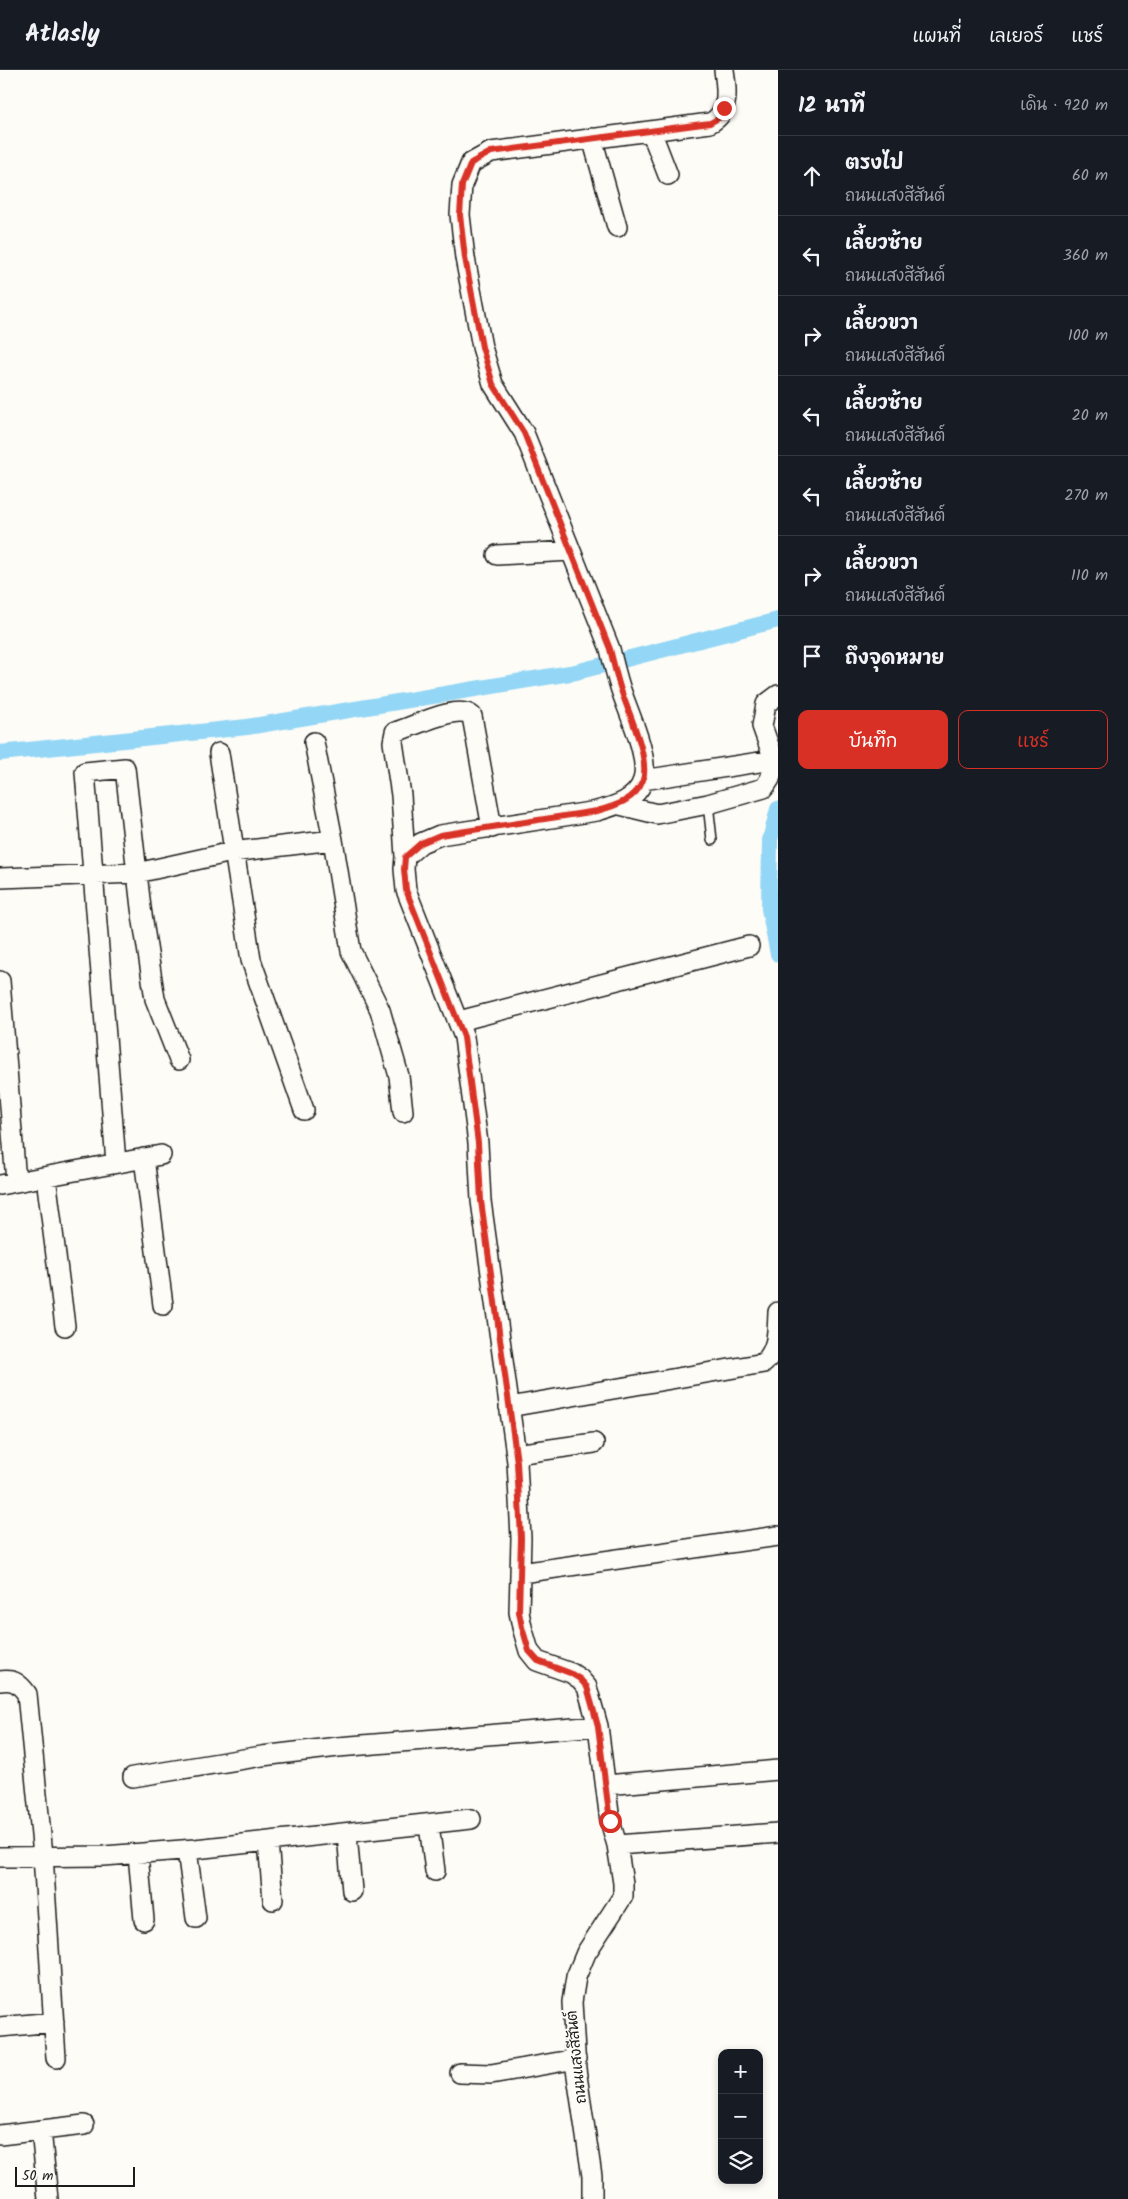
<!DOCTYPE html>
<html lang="th">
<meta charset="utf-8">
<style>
:root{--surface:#171b24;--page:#20242c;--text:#f1f3f6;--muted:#9ea1a6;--line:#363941;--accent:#d93025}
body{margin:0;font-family:Kalam,"Playpen Sans Thai",sans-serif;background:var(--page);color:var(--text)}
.controls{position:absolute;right:15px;bottom:15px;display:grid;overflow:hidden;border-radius:10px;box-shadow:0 2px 8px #0003}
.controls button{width:45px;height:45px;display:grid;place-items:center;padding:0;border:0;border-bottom:1px solid var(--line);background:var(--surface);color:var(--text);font:25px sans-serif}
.scale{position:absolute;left:15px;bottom:12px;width:120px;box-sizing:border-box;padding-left:5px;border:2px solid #1c1c1c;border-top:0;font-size:14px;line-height:18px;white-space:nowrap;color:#1c1c1c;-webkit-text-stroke:4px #fdfcf7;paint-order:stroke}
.stop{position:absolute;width:15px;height:15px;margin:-11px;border:4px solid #d93025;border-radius:50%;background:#fff}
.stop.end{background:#d93025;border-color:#fff;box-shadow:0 1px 5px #0008}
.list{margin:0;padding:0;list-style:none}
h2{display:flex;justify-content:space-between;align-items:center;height:65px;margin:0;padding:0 20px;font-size:21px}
h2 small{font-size:16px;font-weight:400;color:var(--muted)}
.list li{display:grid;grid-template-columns:32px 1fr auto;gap:15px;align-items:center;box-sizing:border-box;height:80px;padding:0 20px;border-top:1px solid var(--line)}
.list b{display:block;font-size:19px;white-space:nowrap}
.list p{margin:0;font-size:16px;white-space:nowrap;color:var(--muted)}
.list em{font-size:16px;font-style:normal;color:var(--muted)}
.actions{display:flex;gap:10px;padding:15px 20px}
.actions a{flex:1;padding:11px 0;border:1px solid var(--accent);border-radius:10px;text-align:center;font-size:18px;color:var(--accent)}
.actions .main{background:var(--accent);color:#fff}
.icon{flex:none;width:28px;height:28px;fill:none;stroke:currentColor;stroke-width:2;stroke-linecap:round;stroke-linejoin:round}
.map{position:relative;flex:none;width:778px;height:2129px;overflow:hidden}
header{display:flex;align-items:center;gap:30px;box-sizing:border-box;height:70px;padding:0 25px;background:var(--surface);border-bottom:1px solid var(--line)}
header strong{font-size:24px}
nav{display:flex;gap:28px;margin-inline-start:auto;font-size:18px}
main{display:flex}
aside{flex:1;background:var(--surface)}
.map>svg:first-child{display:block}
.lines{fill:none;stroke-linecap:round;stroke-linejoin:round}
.canal{stroke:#93d6f5;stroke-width:16}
.lane-casing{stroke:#1c1c1c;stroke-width:12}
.street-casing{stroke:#1c1c1c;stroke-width:22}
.lane{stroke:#fdfcf7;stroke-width:9}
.street{stroke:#fdfcf7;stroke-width:19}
.route{stroke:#d93025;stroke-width:6}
.labels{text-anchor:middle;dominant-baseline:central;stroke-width:4;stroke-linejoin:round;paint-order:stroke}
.street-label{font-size:15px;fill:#1c1c1c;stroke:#fdfcf7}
</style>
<header>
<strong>Atlasly</strong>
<nav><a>แผนที่</a><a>เลเยอร์</a><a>แชร์</a></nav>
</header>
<main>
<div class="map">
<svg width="778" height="2129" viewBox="0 0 778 2129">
<rect width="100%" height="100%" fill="#fdfcf7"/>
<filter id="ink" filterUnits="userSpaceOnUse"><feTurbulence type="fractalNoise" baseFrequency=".02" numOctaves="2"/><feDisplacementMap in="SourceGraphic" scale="10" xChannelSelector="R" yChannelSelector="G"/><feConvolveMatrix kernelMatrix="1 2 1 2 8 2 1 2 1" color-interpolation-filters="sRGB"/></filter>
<g filter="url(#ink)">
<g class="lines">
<path class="canal" d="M0 683 247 657 576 602 778 550
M778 739 770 770 769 839 778 884"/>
<defs>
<path id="lane" d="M708 734 712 770"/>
<path id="street" d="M651 61 668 105
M592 68 617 157
M497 485 571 481
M314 672 333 770
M219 683 251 890 304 1040
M643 710 773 690
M620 735 657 744 708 734 764 718 770 709 773 699 772 684 762 656 766 634 778 625
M405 787 401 725 393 672 395 662C413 657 458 633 472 646L492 758
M0 808 137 803 232 782 333 770 351 881 380 940 399 1006 403 1042
M0 911 16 1112
M459 951 749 876
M144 1088 163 1235
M116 1093 85 702 125 698 141 838 155 929 179 990
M46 1107 65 1256
M0 1115 161 1085
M509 1337 764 1293C778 1278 777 1264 778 1242
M516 1384 594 1373
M521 1503 778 1466
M0 1611C14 1609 19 1613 27 1624L43 1785 56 1988
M133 1707 262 1686 338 1677 598 1656
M606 1715 778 1700
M429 1755 435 1801
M347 1764 352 1821
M268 1772 273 1830
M617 1775 778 1763
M187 1780 196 1848
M138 1784 144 1850
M0 1787 104 1786 195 1779 471 1749
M0 1957 54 1952
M460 2003 491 2004 576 1989
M41 2060 48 2129
M0 2065 84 2055
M592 2129V2106L576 1999 572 1932 576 1907 586 1883 623 1826V1813L617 1775 610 1751 598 1656 587 1617 580 1609 571 1603 537 1591 529 1581 522 1557 519 1542 521 1468 517 1392 481 1131 478 1073 464 967 406 820 404 799 405 787 421 773 440 765 597 741C615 736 637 730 643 710 650 686 627 640 620 617 616 604 613 592 610 579L524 363 493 314 482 277 465 188 460 145 462 115 471 93 491 82 710 53C730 43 727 20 724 0"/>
</defs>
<use href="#lane" class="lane-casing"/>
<use href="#street" class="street-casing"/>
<use href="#lane" class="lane"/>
<use href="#street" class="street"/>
</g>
</g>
<g class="lines" filter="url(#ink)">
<path class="route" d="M610 1751 598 1656 587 1617 580 1609 570 1603 538 1591 529 1581 522 1557 519 1542 521 1468 517 1392 481 1131 478 1073 464 967 406 820 404 799 405 787 421 773 440 765 597 741C615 736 636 730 643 710 650 686 627 640 620 617 616 604 613 591 610 579L524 363 493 314 482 277 465 188 460 145 462 115 471 93 491 82 710 53 719 48 724 38"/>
</g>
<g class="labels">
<g class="street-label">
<text transform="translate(577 1987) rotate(-96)">ถนนแสงสีสันต์</text>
</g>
</g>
</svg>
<div class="controls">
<button>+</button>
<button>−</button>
<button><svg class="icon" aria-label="layers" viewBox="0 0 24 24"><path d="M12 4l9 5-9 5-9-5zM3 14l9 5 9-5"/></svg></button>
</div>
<div class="scale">50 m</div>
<div class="stop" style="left:610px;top:1751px"></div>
<div class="stop end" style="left:724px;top:38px"></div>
</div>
<aside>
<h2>12 นาที<small>เดิน · 920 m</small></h2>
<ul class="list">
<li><svg class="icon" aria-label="ahead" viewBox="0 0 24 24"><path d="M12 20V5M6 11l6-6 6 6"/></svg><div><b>ตรงไป</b><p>ถนนแสงสีสันต์</p></div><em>60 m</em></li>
<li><svg class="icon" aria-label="left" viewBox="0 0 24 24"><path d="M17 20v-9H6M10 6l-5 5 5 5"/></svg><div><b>เลี้ยวซ้าย</b><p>ถนนแสงสีสันต์</p></div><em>360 m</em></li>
<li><svg class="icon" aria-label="right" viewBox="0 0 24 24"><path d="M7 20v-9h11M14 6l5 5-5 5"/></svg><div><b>เลี้ยวขวา</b><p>ถนนแสงสีสันต์</p></div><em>100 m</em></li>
<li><svg class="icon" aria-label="left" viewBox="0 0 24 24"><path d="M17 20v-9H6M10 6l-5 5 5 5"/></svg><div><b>เลี้ยวซ้าย</b><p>ถนนแสงสีสันต์</p></div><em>20 m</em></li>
<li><svg class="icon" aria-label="left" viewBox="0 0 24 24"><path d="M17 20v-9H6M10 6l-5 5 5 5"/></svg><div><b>เลี้ยวซ้าย</b><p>ถนนแสงสีสันต์</p></div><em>270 m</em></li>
<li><svg class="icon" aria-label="right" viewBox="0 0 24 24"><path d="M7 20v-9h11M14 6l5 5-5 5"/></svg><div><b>เลี้ยวขวา</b><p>ถนนแสงสีสันต์</p></div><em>110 m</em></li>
<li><svg class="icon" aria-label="arrive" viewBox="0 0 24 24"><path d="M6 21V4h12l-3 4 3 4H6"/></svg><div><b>ถึงจุดหมาย</b></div></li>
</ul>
<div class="actions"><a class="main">บันทึก</a><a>แชร์</a></div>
</aside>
</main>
